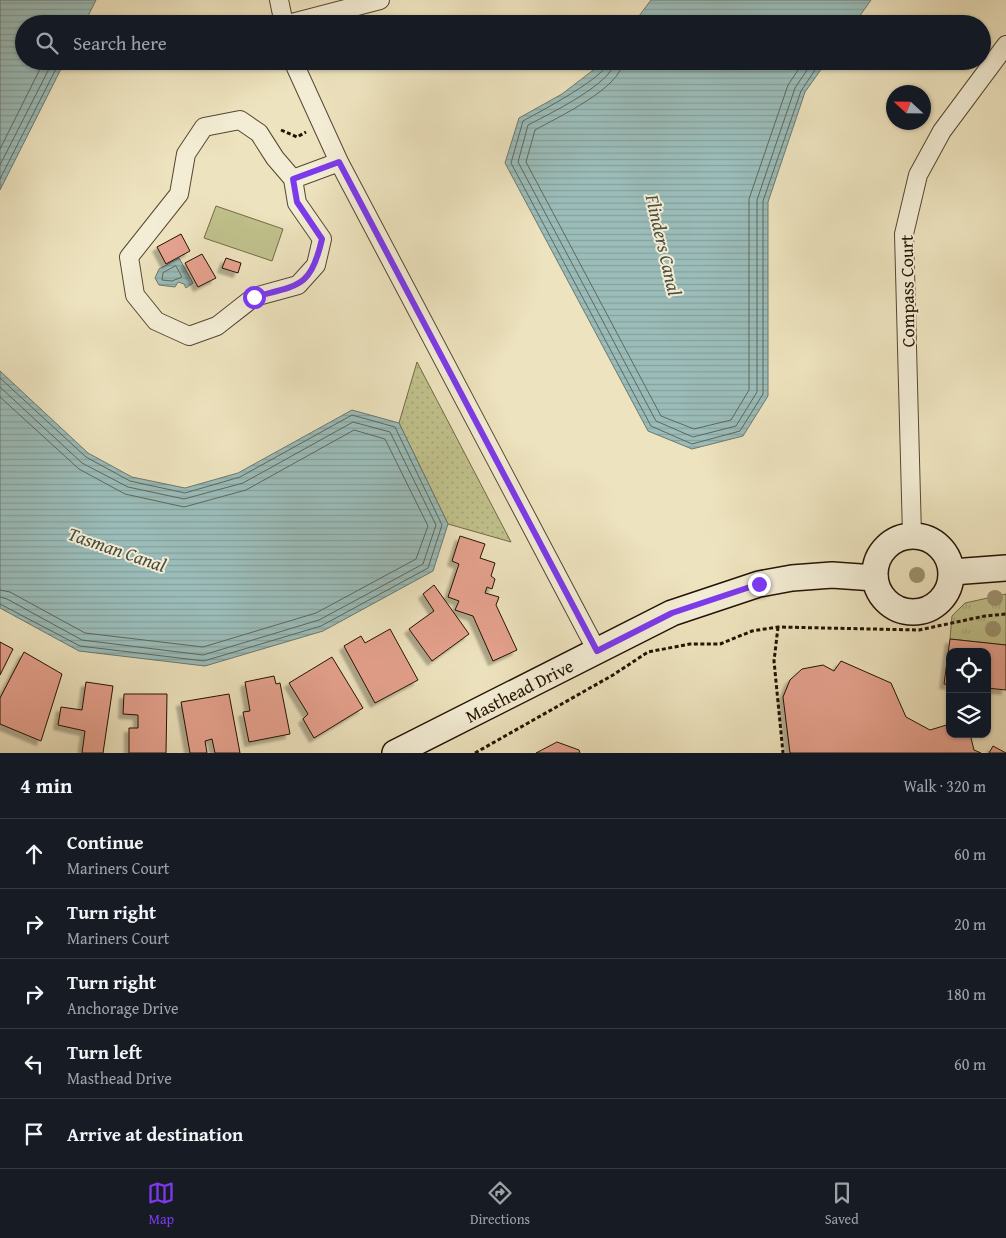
<!DOCTYPE html>
<meta charset="utf-8">
<style>
:root{--surface:#171b24;--page:#20242c;--text:#f1f3f6;--muted:#9ea1a6;--line:#363941;--accent:#7c3aed}
body{margin:0;font-family:"Gentium Book Plus",serif;background:var(--page);color:var(--text)}
.controls{position:absolute;right:15px;bottom:15px;display:grid;overflow:hidden;border-radius:10px;box-shadow:0 1px 4px #0004}
.controls button{width:45px;height:45px;display:grid;place-items:center;padding:0;border:0;border-bottom:1px solid var(--line);background:var(--surface);color:var(--text);font:25px sans-serif}
.compass{position:absolute;left:886px;top:85px;width:45px;height:45px;border-radius:50%;background:var(--surface);box-shadow:0 1px 4px #0004;rotate:292deg}
.stop{position:absolute;width:15px;height:15px;margin:-11px;border:4px solid #7c3aed;border-radius:50%;background:#fff}
.stop.end{background:#7c3aed;border-color:#fff;box-shadow:0 1px 5px #0008}
.list{margin:0;padding:0;list-style:none}
h2{display:flex;justify-content:space-between;align-items:center;height:65px;margin:0;padding:0 20px;font-size:21px}
h2 small{font-size:16px;font-weight:400;color:var(--muted)}
.list li{display:grid;grid-template-columns:32px 1fr auto;gap:15px;align-items:center;box-sizing:border-box;height:70px;padding:0 20px;border-top:1px solid var(--line)}
.list b{display:block;font-size:19px;white-space:nowrap}
.list p{margin:0;font-size:16px;white-space:nowrap;color:var(--muted)}
.list em{font-size:16px;font-style:normal;color:var(--muted)}
.icon{flex:none;width:28px;height:28px;fill:none;stroke:currentColor;stroke-width:2;stroke-linecap:round;stroke-linejoin:round}
.map{position:relative;flex:none;width:1006px;height:753px;overflow:hidden}
.search{position:absolute;background:var(--surface);box-shadow:0 1px 4px #0004;left:15px;right:15px;top:15px;height:55px;display:flex;align-items:center;gap:12px;box-sizing:border-box;padding:0 18px;border-radius:28px;color:var(--muted);font-size:19px}
.sheet{height:415px;background:var(--surface)}
nav{display:flex;justify-content:space-around;align-items:center;box-sizing:border-box;height:70px;border-top:1px solid var(--line);background:var(--surface);font-size:14px;color:var(--muted)}
nav a{display:grid;justify-items:center;gap:2px}
nav .on{color:var(--accent)}
.map>svg:first-child{display:block}
.grass{fill:url(#grass-tufts);stroke:#726a46}
.park{fill:url(#park-dots);stroke:#726a46}
.garden{fill:#c0c18c;stroke:#726a46}
.water{fill:url(#water-rules);stroke:#6b7970}
.lines{fill:none;stroke-linecap:round;stroke-linejoin:round}
.shore{stroke:#5f685d;stroke-width:1}
.building{fill:#e6a28f;stroke:#231200;filter:url(#shadow)}
.street-casing{stroke:#564630;stroke-width:20}
.secondary-casing{stroke:#231200;stroke-width:28}
.path{stroke:#231200;stroke-width:3;stroke-dasharray:4 2.5;stroke-linecap:butt}
.street{stroke:#f3edd5;stroke-width:18}
.secondary{stroke:#f3edd5;stroke-width:25}
.tree{fill:#9c9270}
.route{stroke:#7c3aed;stroke-width:6}
.labels{text-anchor:middle;dominant-baseline:central;stroke-width:4;stroke-linejoin:round;paint-order:stroke}
.street-label{font-size:18px;fill:#231200;stroke:#f3edd5}
.water-label{font-size:19px;font-style:italic;fill:#4d4e41;stroke:#f3edd5}
</style>
<div class="map">
<svg width="1006" height="753" viewBox="0 0 1006 753">
<defs>
<pattern id="grass-tufts" width="24" height="20" patternUnits="userSpaceOnUse" patternTransform="scale(1.25)"><rect width="24" height="20" fill="#c0c18c"/><path d="M3 7l-1-3M5 7V3M7 7l1-3M15 17l-1-3M17 17v-4M19 17l1-3" fill="none" stroke="#a5a577"/></pattern>
<pattern id="park-dots" width="8" height="8" patternUnits="userSpaceOnUse" patternTransform="scale(1.25)"><rect width="8" height="8" fill="#c0c18c"/><path d="M2 2h.1M6 6h.1" fill="none" stroke="#a5a577" stroke-width="1.8" stroke-linecap="round"/></pattern>
<pattern id="water-rules" width="6" height="5" patternUnits="userSpaceOnUse" patternTransform="scale(1.25)"><rect width="6" height="5" fill="#9bbdba"/><path d="M0 2.5h6" fill="none" stroke="#85a19e"/></pattern>
<filter id="shadow"><feDropShadow dx="-4.5" dy="4.5" stdDeviation="1" flood-color="#0004"/></filter>
</defs>
<rect width="100%" height="100%" fill="#ede3be"/>
<filter id="stains"><feTurbulence type="fractalNoise" baseFrequency=".004" numOctaves="4"/><feColorMatrix values="0 0 0 0 .2 0 0 0 0 .09 0 0 0 0 .02 0 0 0 .5 -.17"/></filter>
<radialGradient id="worn" r=".72"><stop offset=".6" stop-color="#630" stop-opacity="0"/><stop offset="1" stop-color="#630" stop-opacity=".3"/></radialGradient>
<path class="grass" d="M1006 594V645L950 639 952 616 965 603Z"/>
<path class="park" d="M417 362 511 542 448 524 399 423Z"/>
<path class="garden" d="M216 206 283 229 272 261 204 238Z"/>
<path class="water" d="M0 0H96L84 24H24V61H65L0 190Z
M651 0H871L854 24H633Z
M605 61H827L805 92 768 202V396L743 436 692 449 648 431 505 163 519 118 562 94Z
M179 258 193 283 186 288 184 284 178 282 175 287 159 285 155 278 159 269Z
M0 371 88 453 132 477 185 488 238 473 352 410 399 423 448 524 433 571 323 631 205 666 79 651 0 608Z"/>
<g class="lines">
<path class="shore" d="M609 61C607 77 539 112 523 121L511 163 651 426 692 444 740 431 763 394V201L801 91 821 61
M615 61C614 83 547 115 528 125L518 162 656 421 693 437 736 426 757 392V200L795 88 813 61
M623 61C622 88 556 118 535 130L526 162 661 416 694 429 731 420 749 390V199L788 85 804 61
M0 149 44 61
M0 165 53 61
M0 179 60 61
M176 266 182 277 172 281 162 280 163 273Z
M0 378 86 457 130 481 185 493 240 477 352 415 395 427 442 525 428 568 321 626 204 661 80 646 0 604
M0 387 82 463 128 487 184 499 243 483 353 422 390 432 436 525 423 564 319 620 203 655 82 640 7 599 0 597
M0 397 79 469 125 494 184 507 246 490 354 430 385 439 428 526 416 559 316 613 203 647 85 633 10 592 0 590"/>
</g>
<path class="building" d="M181 234 190 251 166 264 157 247Z
M202 254 216 278 198 287 185 263Z
M226 258 241 263 238 273 222 268Z
M460 536 485 544 480 558 495 563 491 576 495 579 492 589 487 587 485 593 499 597 496 605 517 650 493 661 473 616 455 610 459 601 448 597 459 564 452 561Z
M434 585 469 634 432 661 409 629 434 611 423 594Z
M390 629 418 680 375 703 344 646 361 636 365 643Z
M950 639 1006 645V690L987 688V652H950V685L944 684Z
M0 642 13 649 0 675Z
M24 652 62 674 41 741 0 724V698Z
M332 657 363 708 314 738 303 719 308 714 289 683Z
M841 661 891 683 906 717 930 730 950 724V734H970L974 750 981 753H790L783 697 790 680 802 669 823 665 834 671Z
M274 676 276 684 280 683 290 734 249 742 243 712 250 711 245 682Z
M86 682 113 686 103 753H82L85 731 58 725 61 707 82 710Z
M124 694H167L166 753H129V728H138V715L123 714Z
M229 694 240 753H215L212 739 205 741 207 753H190L181 702Z
M557 742 579 750 580 753H536Z
M993 746 1006 753H989Z"/>
<g class="lines">
<defs>
<path id="street" d="M279 0 284 24
M288 24 380 0
M293 61 339 162 597 651
M240 120 259 133 275 158 293 179 297 203 322 239 316 265 298 285 254 297 217 326 189 336 156 321 135 295 129 257 179 194 186 154 204 127Z
M293 179 339 162
M912 535 904 234 918 175 942 131 1006 45"/>
<g id="secondary">
<circle cx="913" cy="574" r="38"/>
<path d="M952 572 1006 568"/>
<path id="s1" d="M395 753 672 613 759 584 792 578 832 575 875 578"/>
</g>
</defs>
<use href="#street" class="street-casing"/>
<use href="#secondary" class="secondary-casing"/>
<path class="path" d="M281 130 297 137 306 132
M778 627 774 661 783 753
M475 753 613 675 648 652 690 644H720L752 631 778 627 919 630 985 616 1006 614"/>
<use href="#street" class="street"/>
<use href="#secondary" class="secondary"/>
</g>
<g class="tree">
<circle cx="917" cy="575" r="8"/>
<circle cx="995" cy="598" r="8"/>
<circle cx="993" cy="629" r="8"/>
</g>
<g class="lines">
<path class="route" d="M254 297C299 285 311 288 322 239L297 202 293 179 339 162 597 651 672 613 759 584"/>
</g>
<g class="labels">
<g class="street-label">
<text transform="translate(907 291) rotate(-91)">Compass Court</text>
<text stroke="none"><textPath href="#s1" startOffset="139">Masthead Drive</textPath></text>
</g>
<g class="water-label">
<text transform="translate(664 245) rotate(77)">Flinders Canal</text>
<text transform="translate(117 549) rotate(19)">Tasman Canal</text>
</g>
</g>
<rect width="100%" height="100%" filter="url(#stains)"/>
<rect width="100%" height="100%" fill="url(#worn)"/>
</svg>
<div class="controls">
<button><svg class="icon" aria-label="locate" viewBox="0 0 24 24"><circle cx="12" cy="12" r="6"/><path d="M12 2v4M12 18v4M2 12h4M18 12h4"/></svg></button>
<button><svg class="icon" aria-label="layers" viewBox="0 0 24 24"><path d="M12 4l9 5-9 5-9-5zM3 14l9 5 9-5"/></svg></button>
</div>
<svg class="compass" viewBox="-18 -18 36 36"><path d="M0-13l5 13h-10z" fill="#e53935"/><path d="M0 13l5-13h-10z" fill="#9ea1a6"/></svg>
<div class="stop" style="left:254px;top:297px"></div>
<div class="stop end" style="left:759px;top:584px"></div>
<div class="search"><svg class="icon" aria-label="search" viewBox="0 0 24 24"><circle cx="10" cy="10" r="6"/><path d="M15 15l6 6"/></svg>Search here</div>
</div>
<section class="sheet">
<h2>4 min<small>Walk · 320 m</small></h2>
<ul class="list">
<li><svg class="icon" aria-label="ahead" viewBox="0 0 24 24"><path d="M12 20V5M6 11l6-6 6 6"/></svg><div><b>Continue</b><p>Mariners Court</p></div><em>60 m</em></li>
<li><svg class="icon" aria-label="right" viewBox="0 0 24 24"><path d="M7 20v-9h11M14 6l5 5-5 5"/></svg><div><b>Turn right</b><p>Mariners Court</p></div><em>20 m</em></li>
<li><svg class="icon" aria-label="right" viewBox="0 0 24 24"><path d="M7 20v-9h11M14 6l5 5-5 5"/></svg><div><b>Turn right</b><p>Anchorage Drive</p></div><em>180 m</em></li>
<li><svg class="icon" aria-label="left" viewBox="0 0 24 24"><path d="M17 20v-9H6M10 6l-5 5 5 5"/></svg><div><b>Turn left</b><p>Masthead Drive</p></div><em>60 m</em></li>
<li><svg class="icon" aria-label="arrive" viewBox="0 0 24 24"><path d="M6 21V4h12l-3 4 3 4H6"/></svg><div><b>Arrive at destination</b></div></li>
</ul>
</section>
<nav>
<a class="on"><svg class="icon" aria-label="map" viewBox="0 0 24 24"><path d="M3 6l6-2 6 2 6-2v14l-6 2-6-2-6 2zM9 4v14M15 6v14"/></svg>Map</a>
<a><svg class="icon" aria-label="directions" viewBox="0 0 24 24"><path d="M12 3l9 9-9 9-9-9zM9 14v-3h6M13 9l2 2-2 2"/></svg>Directions</a>
<a><svg class="icon" aria-label="saved" viewBox="0 0 24 24"><path d="M7 4h10v16l-5-4-5 4z"/></svg>Saved</a>
</nav>
